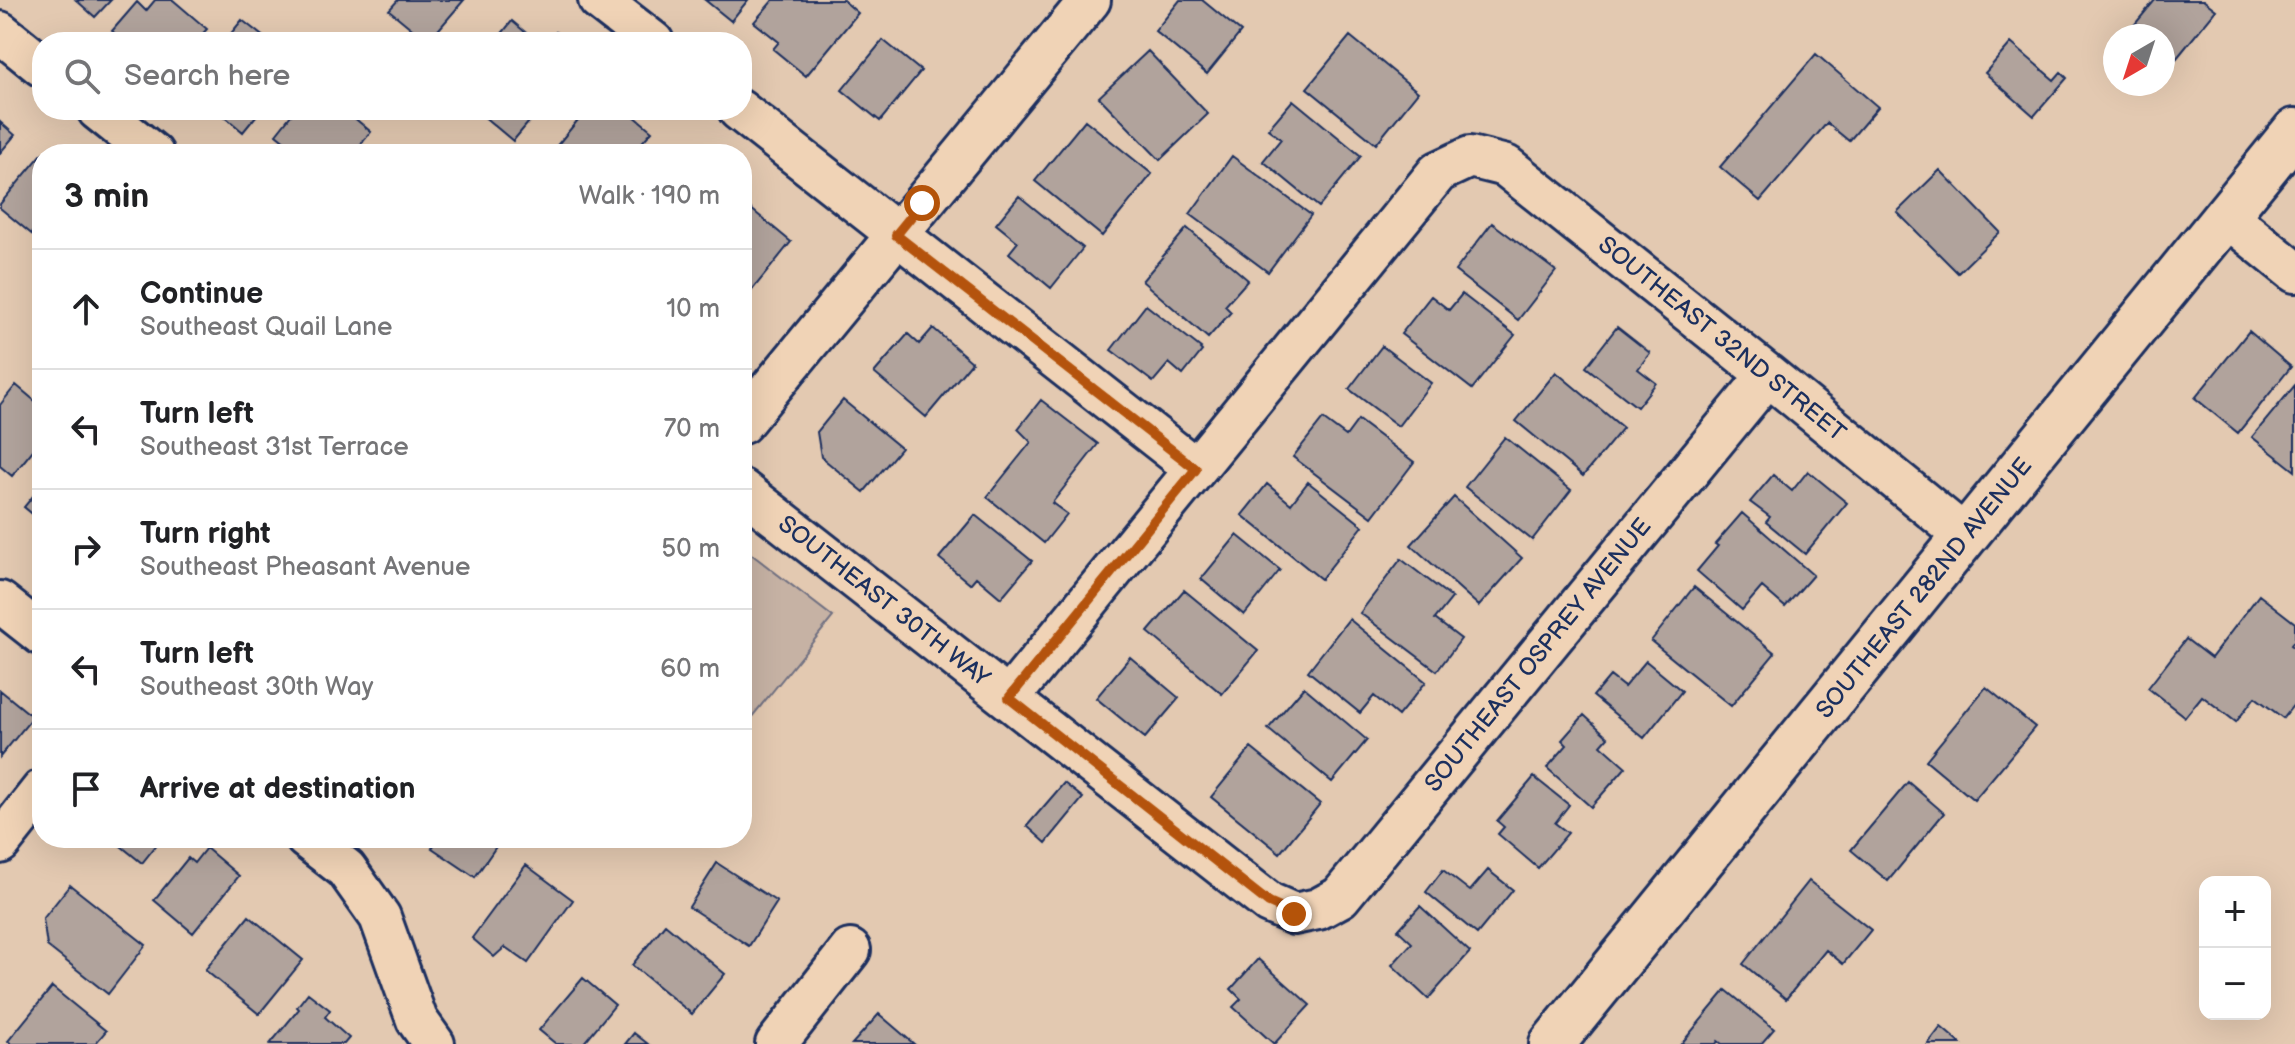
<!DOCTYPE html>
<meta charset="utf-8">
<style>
:root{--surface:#fff;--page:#f6f6f6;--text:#202124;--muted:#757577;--line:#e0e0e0}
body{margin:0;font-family:"Balsamiq Sans",sans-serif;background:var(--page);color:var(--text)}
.controls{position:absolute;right:24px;bottom:24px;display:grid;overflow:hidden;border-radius:16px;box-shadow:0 8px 32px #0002}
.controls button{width:72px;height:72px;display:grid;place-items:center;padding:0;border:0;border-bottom:2px solid var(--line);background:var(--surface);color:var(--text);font:40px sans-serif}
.compass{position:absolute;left:2103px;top:24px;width:72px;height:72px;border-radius:50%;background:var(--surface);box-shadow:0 8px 32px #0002;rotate:219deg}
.stop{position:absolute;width:24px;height:24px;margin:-18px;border:6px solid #b45309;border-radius:50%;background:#fff}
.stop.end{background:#b45309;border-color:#fff;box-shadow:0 2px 8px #0008}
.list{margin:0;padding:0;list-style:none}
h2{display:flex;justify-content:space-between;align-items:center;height:104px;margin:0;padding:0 32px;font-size:34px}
h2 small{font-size:26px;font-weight:400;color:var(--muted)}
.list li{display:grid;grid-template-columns:52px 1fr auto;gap:24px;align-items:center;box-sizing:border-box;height:120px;padding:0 32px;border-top:2px solid var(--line)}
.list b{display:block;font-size:30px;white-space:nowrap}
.list p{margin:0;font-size:26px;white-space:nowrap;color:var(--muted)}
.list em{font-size:26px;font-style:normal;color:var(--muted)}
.icon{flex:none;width:44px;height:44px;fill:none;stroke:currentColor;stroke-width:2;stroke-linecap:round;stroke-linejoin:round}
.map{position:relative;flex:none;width:2295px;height:1044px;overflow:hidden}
.search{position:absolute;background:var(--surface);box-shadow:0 8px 32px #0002;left:32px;top:32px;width:720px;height:88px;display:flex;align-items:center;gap:20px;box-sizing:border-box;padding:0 28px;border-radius:32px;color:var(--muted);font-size:30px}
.panel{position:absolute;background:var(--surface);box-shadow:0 8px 32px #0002;left:32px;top:144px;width:720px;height:704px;border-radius:32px}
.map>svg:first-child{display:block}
.green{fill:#c6b2a4;stroke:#707081;stroke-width:2}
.building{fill:#b1a39c;stroke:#1b2f5e;stroke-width:2}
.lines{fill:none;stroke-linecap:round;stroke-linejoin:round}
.street-casing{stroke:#1b2f5e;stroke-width:46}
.secondary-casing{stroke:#1b2f5e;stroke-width:50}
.street{stroke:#f0d3b6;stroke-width:40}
.secondary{stroke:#f0d3b6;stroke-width:44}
.route{stroke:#b45309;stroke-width:10}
.labels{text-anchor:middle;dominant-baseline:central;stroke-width:6;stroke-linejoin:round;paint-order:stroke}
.street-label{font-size:24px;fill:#1b2f5e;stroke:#f0d3b6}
</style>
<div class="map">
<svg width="2295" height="1044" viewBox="0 0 2295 1044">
<rect width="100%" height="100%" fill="#e3c9b1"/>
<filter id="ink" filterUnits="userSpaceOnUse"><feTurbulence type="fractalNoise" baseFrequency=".0125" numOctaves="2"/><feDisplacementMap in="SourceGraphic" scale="16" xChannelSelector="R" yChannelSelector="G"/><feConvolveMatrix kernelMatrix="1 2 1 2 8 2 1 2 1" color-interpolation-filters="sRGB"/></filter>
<g filter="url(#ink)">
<path class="green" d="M742 547 833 617 742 729Z"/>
<path class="building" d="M76 0H111L95 17Z
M155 0H173L207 29 195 42H125L112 31 137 2 146 11Z
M398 0H464L428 42 389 10Z
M705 0H748L731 21Z
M773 0H843L858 13 806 76 773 49 779 42 754 22Z
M1180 0H1202L1241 32 1207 74 1155 31Z
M2155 0H2203L2216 10 2172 64 2163 57V36H2138L2130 30Z
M242 20 270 42H224Z
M512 21 537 42H495Z
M556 32 568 42H548Z
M1350 36 1418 92 1376 144 1307 88Z
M883 40 921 71 880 121 842 90Z
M2011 43 2054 80 2061 72 2067 78 2034 116 1985 73Z
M1148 51 1208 114 1160 160 1099 97Z
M1816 54 1878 107 1849 141 1827 123 1760 201 1720 167Z
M1293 100 1361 156 1319 207 1263 161 1281 139 1268 129Z
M217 110H261L243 132Z
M295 110H345L371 132 353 154H301L276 134Z
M476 110H539L513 141Z
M586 110H627L652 131 632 154H562L555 148Z
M1085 120 1152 174 1102 236 1035 181Z
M0 122 15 135 0 153Z
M42 154V238L40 241 0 208V204Z
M1232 156 1311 215 1268 272 1190 214Z
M1940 170 2000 232 1958 273 1897 212Z
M1019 196 1083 248 1051 288 1009 253 1018 242 996 224Z
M750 208 791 242 749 294 742 289V218Z
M1492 223 1556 271 1518 320 1455 271Z
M1187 228 1248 280 1225 306 1231 312 1208 338 1142 281Z
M1462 294 1515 335 1472 389 1401 334 1431 296 1449 310Z
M1146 305 1201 348 1200 349 1202 351 1183 375 1169 363 1153 382 1111 350Z
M1617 327 1650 353 1638 369 1656 383 1637 407 1586 367Z
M933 328 972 362 926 417 874 373 908 334 919 344Z
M2249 331 2291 367 2238 433 2195 398Z
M1382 346 1431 383 1398 426 1349 389Z
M1556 372 1623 428 1583 476 1516 421Z
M16 385 42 407V439L12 476 0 466V405Z
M2295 385V471L2252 437Z
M843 400 901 448 864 492 821 457 817 432Z
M1041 400 1098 444 1052 503 1067 514 1044 543 987 497 1031 442 1018 429Z
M1323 419 1346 436 1358 420 1414 462 1372 517 1293 457Z
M1505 437 1571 490 1532 540 1465 487Z
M1808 471 1847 503 1805 554 1766 522 1770 517 1750 502 1773 475 1792 491Z
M1308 482 1363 526 1321 579 1242 515 1267 484 1291 504Z
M42 485V522L24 507Z
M1454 497 1522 558 1479 606 1411 545Z
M1742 513 1813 575 1785 607 1762 587 1742 610 1697 571 1718 546 1715 544Z
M975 515 1032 561 1001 598 976 577 970 584 939 558Z
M1237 535 1280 570 1244 615 1201 579Z
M1401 559 1452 598 1435 619 1461 639 1437 671 1360 613Z
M1694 587 1775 653 1731 706 1651 641Z
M1184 590 1258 651 1222 694 1148 632Z
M2259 595 2295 623V640L2291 645 2295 648V703L2283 718 2255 697 2236 722 2202 696 2185 717 2148 688 2186 639 2211 658Z
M1349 619 1426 682 1398 716 1374 696 1360 713 1308 671Z
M1130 657 1179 698 1145 738 1096 698Z
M1646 661 1682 691 1644 738 1593 696 1610 676 1624 687Z
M1304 687 1367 740 1332 782 1268 729Z
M1986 687 2035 727 1974 800 1926 760Z
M0 690 33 717 0 757Z
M1584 715 1608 737 1601 745 1626 767 1591 807 1547 768 1567 745 1562 740Z
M1251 748 1320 804 1280 853 1211 797Z
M1534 777 1569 805 1555 823 1568 833 1538 868 1498 834 1504 827 1497 821Z
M1908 782 1944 813 1888 881 1851 850Z
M1064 783 1083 798 1046 843 1027 826Z
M111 838H162L142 863Z
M439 838H502L475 877 432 848Z
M206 848 239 876 193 933 154 900 188 858 194 863Z
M717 863 777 902 749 946 689 907Z
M526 865 573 900 528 963 505 947 494 957 472 938Z
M1443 870 1470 891 1488 870 1513 890 1477 934 1426 892Z
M1809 881 1871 930 1843 964 1826 950 1786 999 1743 964Z
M70 885 146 945 108 994 47 946 43 919Z
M1420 906 1470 952 1428 999 1392 965 1412 943 1398 930Z
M249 916 303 960 259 1014 205 970Z
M665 924 725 974 692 1014 632 965Z
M1258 959 1310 1005 1274 1044 1233 1007 1241 999 1231 989Z
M583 978 615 1005 583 1044H556L539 1030Z
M52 987 106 1031 95 1044H12L8 1041Z
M1726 990 1774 1029 1761 1044H1722L1718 1041 1716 1044H1681Z
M308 993 330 1010 325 1017 349 1038 344 1044H270L299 1009 297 1007Z
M879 1014 914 1044H852Z
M1941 1027 1961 1044H1928Z
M634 1033 648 1044H625Z"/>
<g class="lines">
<defs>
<path id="street" d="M599 0 653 42
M0 32 42 66
M98 110 153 154
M739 110 1196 469
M2226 216 2295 272
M742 423 1090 0
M742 490 1269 903 1294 914 1318 909 1340 897 1768 375
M0 602 42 635
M1009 698 1438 172 1470 157 1506 166 1768 375 1965 536
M306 838 346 869 380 917 417 1020 434 1044
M0 843 42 790
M776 1044 850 950"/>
<path id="secondary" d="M1552 1044 2295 131"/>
</defs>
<use href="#street" class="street-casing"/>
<use href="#secondary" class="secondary-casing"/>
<use href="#street" class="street"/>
<use href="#secondary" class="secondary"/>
</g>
</g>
<g class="lines" filter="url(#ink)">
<path class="route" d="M922 203 896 235 1196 469 1009 698 1269 903 1294 914"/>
</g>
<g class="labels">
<g class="street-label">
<text transform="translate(1722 339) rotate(39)">SOUTHEAST 32ND STREET</text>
<text transform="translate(1924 588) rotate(-51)">SOUTHEAST 282ND AVENUE</text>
<text transform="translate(884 601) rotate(38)">SOUTHEAST 30TH WAY</text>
<text transform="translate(1538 655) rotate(-51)">SOUTHEAST OSPREY AVENUE</text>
</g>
</g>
</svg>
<div class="controls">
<button>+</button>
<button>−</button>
</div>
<svg class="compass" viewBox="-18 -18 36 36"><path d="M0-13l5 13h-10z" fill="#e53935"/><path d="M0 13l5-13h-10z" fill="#757577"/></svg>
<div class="stop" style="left:922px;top:203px"></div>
<div class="stop end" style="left:1294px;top:914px"></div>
<div class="search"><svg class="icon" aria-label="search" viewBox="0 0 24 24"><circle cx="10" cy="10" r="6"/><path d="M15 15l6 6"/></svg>Search here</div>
<section class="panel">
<h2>3 min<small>Walk · 190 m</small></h2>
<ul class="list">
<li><svg class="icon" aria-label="ahead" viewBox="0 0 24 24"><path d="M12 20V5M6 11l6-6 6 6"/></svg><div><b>Continue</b><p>Southeast Quail Lane</p></div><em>10 m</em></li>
<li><svg class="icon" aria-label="left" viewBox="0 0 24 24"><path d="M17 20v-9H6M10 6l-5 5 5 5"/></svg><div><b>Turn left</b><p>Southeast 31st Terrace</p></div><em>70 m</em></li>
<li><svg class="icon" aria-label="right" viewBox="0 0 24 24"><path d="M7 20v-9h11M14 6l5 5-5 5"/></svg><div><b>Turn right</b><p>Southeast Pheasant Avenue</p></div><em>50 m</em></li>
<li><svg class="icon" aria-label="left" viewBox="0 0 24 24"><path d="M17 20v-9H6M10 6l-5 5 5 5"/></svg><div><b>Turn left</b><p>Southeast 30th Way</p></div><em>60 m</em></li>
<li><svg class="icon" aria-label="arrive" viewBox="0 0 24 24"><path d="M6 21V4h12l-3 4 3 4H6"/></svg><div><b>Arrive at destination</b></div></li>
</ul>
</section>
</div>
